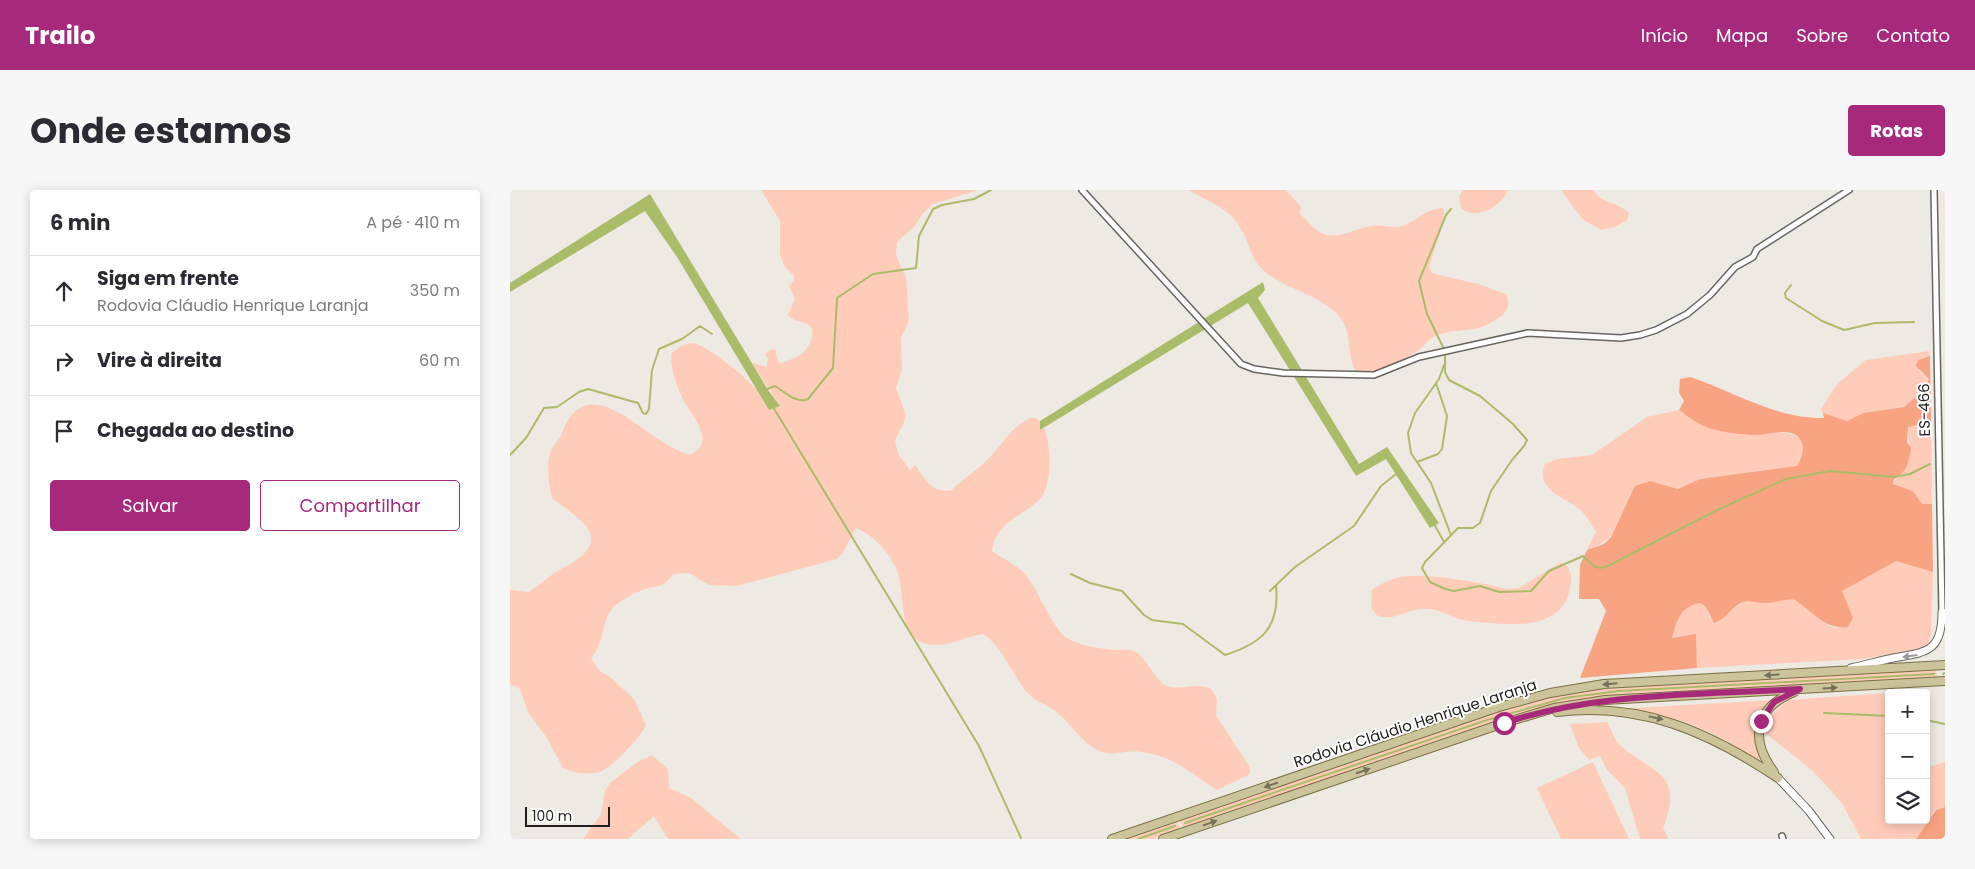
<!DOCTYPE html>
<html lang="pt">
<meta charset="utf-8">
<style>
:root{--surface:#fff;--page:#f7f7f7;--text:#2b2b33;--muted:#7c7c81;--line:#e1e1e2;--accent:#a6297c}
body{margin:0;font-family:Poppins,sans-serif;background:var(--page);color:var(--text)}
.controls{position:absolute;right:15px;bottom:15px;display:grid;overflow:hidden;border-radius:5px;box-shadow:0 2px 12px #0003}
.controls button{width:45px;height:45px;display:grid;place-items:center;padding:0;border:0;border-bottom:1px solid var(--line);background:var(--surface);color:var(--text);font:25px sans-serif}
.scale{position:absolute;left:15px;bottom:12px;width:85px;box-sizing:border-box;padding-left:5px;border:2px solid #21201e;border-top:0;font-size:14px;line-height:18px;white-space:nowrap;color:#21201e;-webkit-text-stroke:4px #fff;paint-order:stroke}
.stop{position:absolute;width:15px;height:15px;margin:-11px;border:4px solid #a6297c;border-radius:50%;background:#fff}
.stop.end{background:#a6297c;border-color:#fff;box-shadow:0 1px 5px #0008}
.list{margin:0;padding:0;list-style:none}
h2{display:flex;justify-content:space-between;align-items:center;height:65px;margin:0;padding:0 20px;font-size:21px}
h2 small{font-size:16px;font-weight:400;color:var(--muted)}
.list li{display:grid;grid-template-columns:32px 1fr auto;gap:15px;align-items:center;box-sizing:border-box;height:70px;padding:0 20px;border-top:1px solid var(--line)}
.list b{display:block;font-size:19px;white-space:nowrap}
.list p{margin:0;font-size:16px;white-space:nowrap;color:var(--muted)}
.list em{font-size:16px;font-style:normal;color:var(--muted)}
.actions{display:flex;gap:10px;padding:15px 20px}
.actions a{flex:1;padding:11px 0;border:1px solid var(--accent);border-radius:5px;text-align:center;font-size:18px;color:var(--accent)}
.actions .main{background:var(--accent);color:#fff}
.icon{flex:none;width:28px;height:28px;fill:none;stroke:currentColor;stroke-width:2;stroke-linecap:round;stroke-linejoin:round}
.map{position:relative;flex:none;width:1435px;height:649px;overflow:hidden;border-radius:5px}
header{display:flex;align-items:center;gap:30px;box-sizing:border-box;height:70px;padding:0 25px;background:var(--accent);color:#fff}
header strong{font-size:24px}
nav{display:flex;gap:28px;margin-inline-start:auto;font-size:18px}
.intro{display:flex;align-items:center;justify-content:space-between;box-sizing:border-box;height:120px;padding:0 30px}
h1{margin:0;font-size:35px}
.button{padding:12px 22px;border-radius:5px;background:var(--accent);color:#fff;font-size:18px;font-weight:700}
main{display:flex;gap:30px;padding:0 30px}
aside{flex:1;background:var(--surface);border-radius:5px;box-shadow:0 2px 12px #0003}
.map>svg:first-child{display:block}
.green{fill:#ffccb9}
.forest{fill:#f8a382}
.water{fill:#abbc68}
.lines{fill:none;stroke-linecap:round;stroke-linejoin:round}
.stream{stroke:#abbc68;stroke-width:2}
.street-casing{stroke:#696660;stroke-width:8}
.secondary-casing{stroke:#696660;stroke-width:9}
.primary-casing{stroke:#7a7143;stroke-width:10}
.street{stroke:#fff;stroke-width:5}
.secondary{stroke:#fff;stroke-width:7}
.primary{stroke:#ccc49a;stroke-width:8}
.oneway{fill:#9b9b9a}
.oneway2{fill:#76725c}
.route{stroke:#a6297c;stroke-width:6}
.labels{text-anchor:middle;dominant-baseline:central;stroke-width:4;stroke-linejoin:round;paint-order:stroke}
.street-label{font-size:15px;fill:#21201e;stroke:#fff}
</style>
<header>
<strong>Trailo</strong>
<nav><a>Início</a><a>Mapa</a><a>Sobre</a><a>Contato</a></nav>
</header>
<div class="intro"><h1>Onde estamos</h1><a class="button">Rotas</a></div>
<main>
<aside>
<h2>6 min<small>A pé · 410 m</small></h2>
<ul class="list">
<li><svg class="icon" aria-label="ahead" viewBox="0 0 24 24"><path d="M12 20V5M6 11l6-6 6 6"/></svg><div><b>Siga em frente</b><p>Rodovia Cláudio Henrique Laranja</p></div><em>350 m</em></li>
<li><svg class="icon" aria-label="right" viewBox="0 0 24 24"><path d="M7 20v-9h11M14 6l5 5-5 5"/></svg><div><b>Vire à direita</b></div><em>60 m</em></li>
<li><svg class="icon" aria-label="arrive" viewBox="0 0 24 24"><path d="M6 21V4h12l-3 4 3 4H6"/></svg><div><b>Chegada ao destino</b></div></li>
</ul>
<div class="actions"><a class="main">Salvar</a><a>Compartilhar</a></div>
</aside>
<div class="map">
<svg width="1435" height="649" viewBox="0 0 1435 649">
<rect width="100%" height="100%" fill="#ede9e3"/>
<path class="green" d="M251 0H468L423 14 413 23 404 37 387 52 386 65 396 88 399 131 391 148 392 181 386 198 396 225 393 235 385 250 388 264 400 280 405 275C415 289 422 304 442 300 452 289 465 282 475 272 492 257 502 233 524 227L530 231V240L534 238C541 255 543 294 530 309 512 327 486 331 482 361 493 369 507 375 516 385 528 400 544 441 557 448 570 456 590 459 605 460 610 460 619 459 624 461 638 468 645 492 657 496 672 501 688 491 702 500L707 509 706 525 739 576 740 584 707 600C679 583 666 567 632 562 617 559 603 568 587 560 570 551 560 532 545 521 537 515 526 512 519 504 501 486 495 458 473 444 457 446 441 456 425 455 383 454 398 404 386 378 378 361 363 345 346 338L333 363 327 369 227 396 199 395 179 383 163 384C151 401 146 394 130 401 122 404 112 410 106 415 90 428 95 455 81 468L90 481 100 487 124 509 136 535C131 547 103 576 92 581 80 585 63 584 53 578L37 548 18 522 10 499 0 494V400L19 402C28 396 36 389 44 383 58 374 87 364 80 342 76 332 51 315 42 308 39 291 35 275 42 259 45 253 50 249 52 243 75 182 123 235 156 254 163 259 172 262 180 265 209 251 179 224 171 205 165 192 161 179 161 164 167 159 173 154 181 153 194 152 238 189 247 200 251 206 255 214 259 220L270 216 242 173 257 177 258 169 255 164 262 159 265 160 269 174C289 167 303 162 302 138 295 130 284 133 278 125L285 109 279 96 284 90V86L274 76 270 65V31Z
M678 0H776L791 17 790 24C797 30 802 38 810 42 825 52 846 38 862 36 874 34 883 40 895 35 912 28 912 20 933 18 938 29 922 63 919 78L922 83 929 85 968 94 996 104C1001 114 998 121 990 127 963 146 954 136 928 145 921 147 916 154 910 159 895 171 867 185 847 183 837 169 842 148 833 132 817 105 772 100 751 78 741 68 739 53 732 41 722 19 698 11 678 0Z
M953 0H998C991 17 966 31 951 18L949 7Z
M1051 0H1083C1092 14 1108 12 1119 23L1117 30 1105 37 1091 40 1072 29Z
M1419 161 1420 166 1408 170 1409 181 1419 189 1414 200 1394 217 1361 222 1337 231 1313 224 1311 219 1327 194 1356 170Z
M1169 220C1190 234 1214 241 1239 244 1253 246 1272 238 1285 246 1298 253 1294 265 1288 276L1190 289 1168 299 1140 291C1132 298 1122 305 1117 314 1102 339 1108 349 1077 360L1086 341C1080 333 1076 325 1069 319 1053 306 1025 300 1035 274L1047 269 1082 265 1137 227Z
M1421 232 1422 314H1412L1403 301 1383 294 1400 266 1398 237Z
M1386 371 1423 382 1421 446 1419 452 1412 459 1353 469 1187 478 1186 444 1162 448C1167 431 1171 415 1191 412L1196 417 1200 428 1210 432 1224 418 1234 412 1253 413 1272 408 1285 410 1320 436 1326 438 1338 437 1343 428 1331 401Z
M1051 372C1058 375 1062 383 1061 390 1058 437 1014 436 979 433 970 432 958 432 949 429 937 425 929 419 916 419 896 418 885 433 866 425L861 416 862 400C871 394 880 389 890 387 919 383 968 392 997 399L1009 398Z
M1426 479 1427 488 1077 509 673 638 670 630 1006 515 1041 506 1094 497Z
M1377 503 1379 630H1416V578L1435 572V617L1425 620 1406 649H1351L1332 613 1303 581 1255 543 1259 527 1278 510Z
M1262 510C1245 528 1241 552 1252 574 1222 552 1189 534 1152 526 1138 522 1121 523 1107 519Z
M1097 532C1101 538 1103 547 1108 553 1140 584 1176 580 1153 638L1159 649H1130L1115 598 1097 580 1090 566 1079 570 1069 558 1060 534Z
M142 565 158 579 159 598 181 608 231 649H158L144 626 118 649H73L91 624 95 601 100 593 126 573Z
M1083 572 1119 649H1051L1027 598Z
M667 631 670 640 642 649H613Z"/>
<path class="forest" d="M1420 166 1421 232 1398 237 1397 252 1401 258C1399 271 1397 283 1384 289L1383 294 1403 301 1412 314H1422L1423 382 1386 371 1332 401 1343 428 1338 437C1318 441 1301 421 1285 410 1273 408 1264 414 1253 413 1244 413 1238 409 1229 414 1219 420 1216 430 1204 433L1196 417 1191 413C1171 415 1167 430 1162 448L1186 444 1187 478 1070 488 1096 421 1089 409H1069L1070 375 1077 360 1094 354 1101 347 1125 296 1140 291 1168 299 1190 289 1287 276C1297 262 1295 243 1275 242 1264 242 1252 245 1241 245 1228 244 1211 242 1199 238 1188 235 1178 226 1169 220L1174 211 1169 203 1170 189 1180 187C1225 202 1266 229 1314 228L1313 223 1337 231 1354 223 1394 217 1414 200 1419 189 1406 176 1408 170Z
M1435 617V649H1406L1426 620Z"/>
<path class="water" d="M140 4 258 200 270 216 259 220 167 67 135 21 0 102V93Z
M753 92 755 100 748 108 849 274 877 257 929 333 920 338 876 269 846 286 738 113 530 240V231Z"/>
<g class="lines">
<path class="stream" d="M1281 95 1275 103 1276 108 1312 131 1334 140 1365 133 1404 132
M933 157 917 124 909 91 936 25 941 19
M935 166V182L939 190 970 206 1003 234 1017 250 1014 256 1002 270 981 301 970 333 963 338H948L915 372 912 378 920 392 935 399 944 401 970 396 989 402 1021 401 1039 381 1073 366C1083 374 1084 381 1098 376L1205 321 1276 289 1320 281 1384 287 1400 284 1420 274
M934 175 929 189 905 223 898 243 901 263 921 293 941 345
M257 199 265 196C275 202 286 214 298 209L323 178 327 108 363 84 406 78 409 46 423 19 432 15 464 9 481 0
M263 217 469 556 511 648
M0 265 16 248 34 218 47 217 69 202 78 199 128 213 133 223 136 224 139 219 142 180 149 159 172 149 190 136 202 144
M907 272 928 264 932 259 937 226 926 193
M924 334 934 352
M561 384 580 393 612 401 634 425 642 430 673 434 715 465C753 453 770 437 766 395
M760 401 785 377 844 336 871 296 886 284
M1433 484 1435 483
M1314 523 1379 526
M1416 530 1435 534
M675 633 977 530 1055 508 1109 501 1424 484
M628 649 665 636"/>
<defs>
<path id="street" d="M572 0 731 174 744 179 773 183 864 185 909 167 1018 143 1111 148 1130 145 1146 140 1177 124 1200 105 1225 77 1243 67 1247 59 1339 0
M1424 0 1432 422
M1272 646 1273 649"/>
<path id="secondary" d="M1341 478C1355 475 1369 471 1383 468 1417 462 1432 462 1432 422
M1268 588 1299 621 1320 649"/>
<path id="primary" d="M1047 522C1132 512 1199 542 1268 588
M1264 582C1239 549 1245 518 1284 502
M602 649 989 517 1040 503 1094 494 1435 475
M653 649 994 533 1044 518 1095 510 1435 491"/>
</defs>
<use href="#street" class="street-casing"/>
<use href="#secondary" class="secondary-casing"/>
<use href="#primary" class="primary-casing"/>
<use href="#street" class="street"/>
<use href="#secondary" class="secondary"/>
<use href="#primary" class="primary"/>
</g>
<defs><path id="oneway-solid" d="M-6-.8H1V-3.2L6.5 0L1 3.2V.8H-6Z" transform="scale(1.25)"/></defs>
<use class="oneway" href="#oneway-solid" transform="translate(1400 466) rotate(172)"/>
<g class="oneway2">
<use href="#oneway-solid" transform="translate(1262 485) rotate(177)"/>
<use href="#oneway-solid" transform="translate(1100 494) rotate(175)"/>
<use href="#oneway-solid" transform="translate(1320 498) rotate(-3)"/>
<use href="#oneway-solid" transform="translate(1146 528) rotate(13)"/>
<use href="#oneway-solid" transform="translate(853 581) rotate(-19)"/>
<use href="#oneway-solid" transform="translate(761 595) rotate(161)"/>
<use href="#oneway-solid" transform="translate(700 633) rotate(-19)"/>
</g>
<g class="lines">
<path class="route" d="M994 533C1088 502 1191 505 1290 499L1264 512 1251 531"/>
</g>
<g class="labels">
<g class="street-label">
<text transform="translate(1414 220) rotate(-91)">ES-466</text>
<text transform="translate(905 533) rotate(-18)">Rodovia Cláudio Henrique Laranja</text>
</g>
</g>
</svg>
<div class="controls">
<button>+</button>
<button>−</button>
<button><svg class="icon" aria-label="layers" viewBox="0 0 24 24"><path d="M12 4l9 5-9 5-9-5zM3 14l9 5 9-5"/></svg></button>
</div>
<div class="scale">100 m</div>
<div class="stop" style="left:994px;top:533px"></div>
<div class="stop end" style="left:1251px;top:531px"></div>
</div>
</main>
